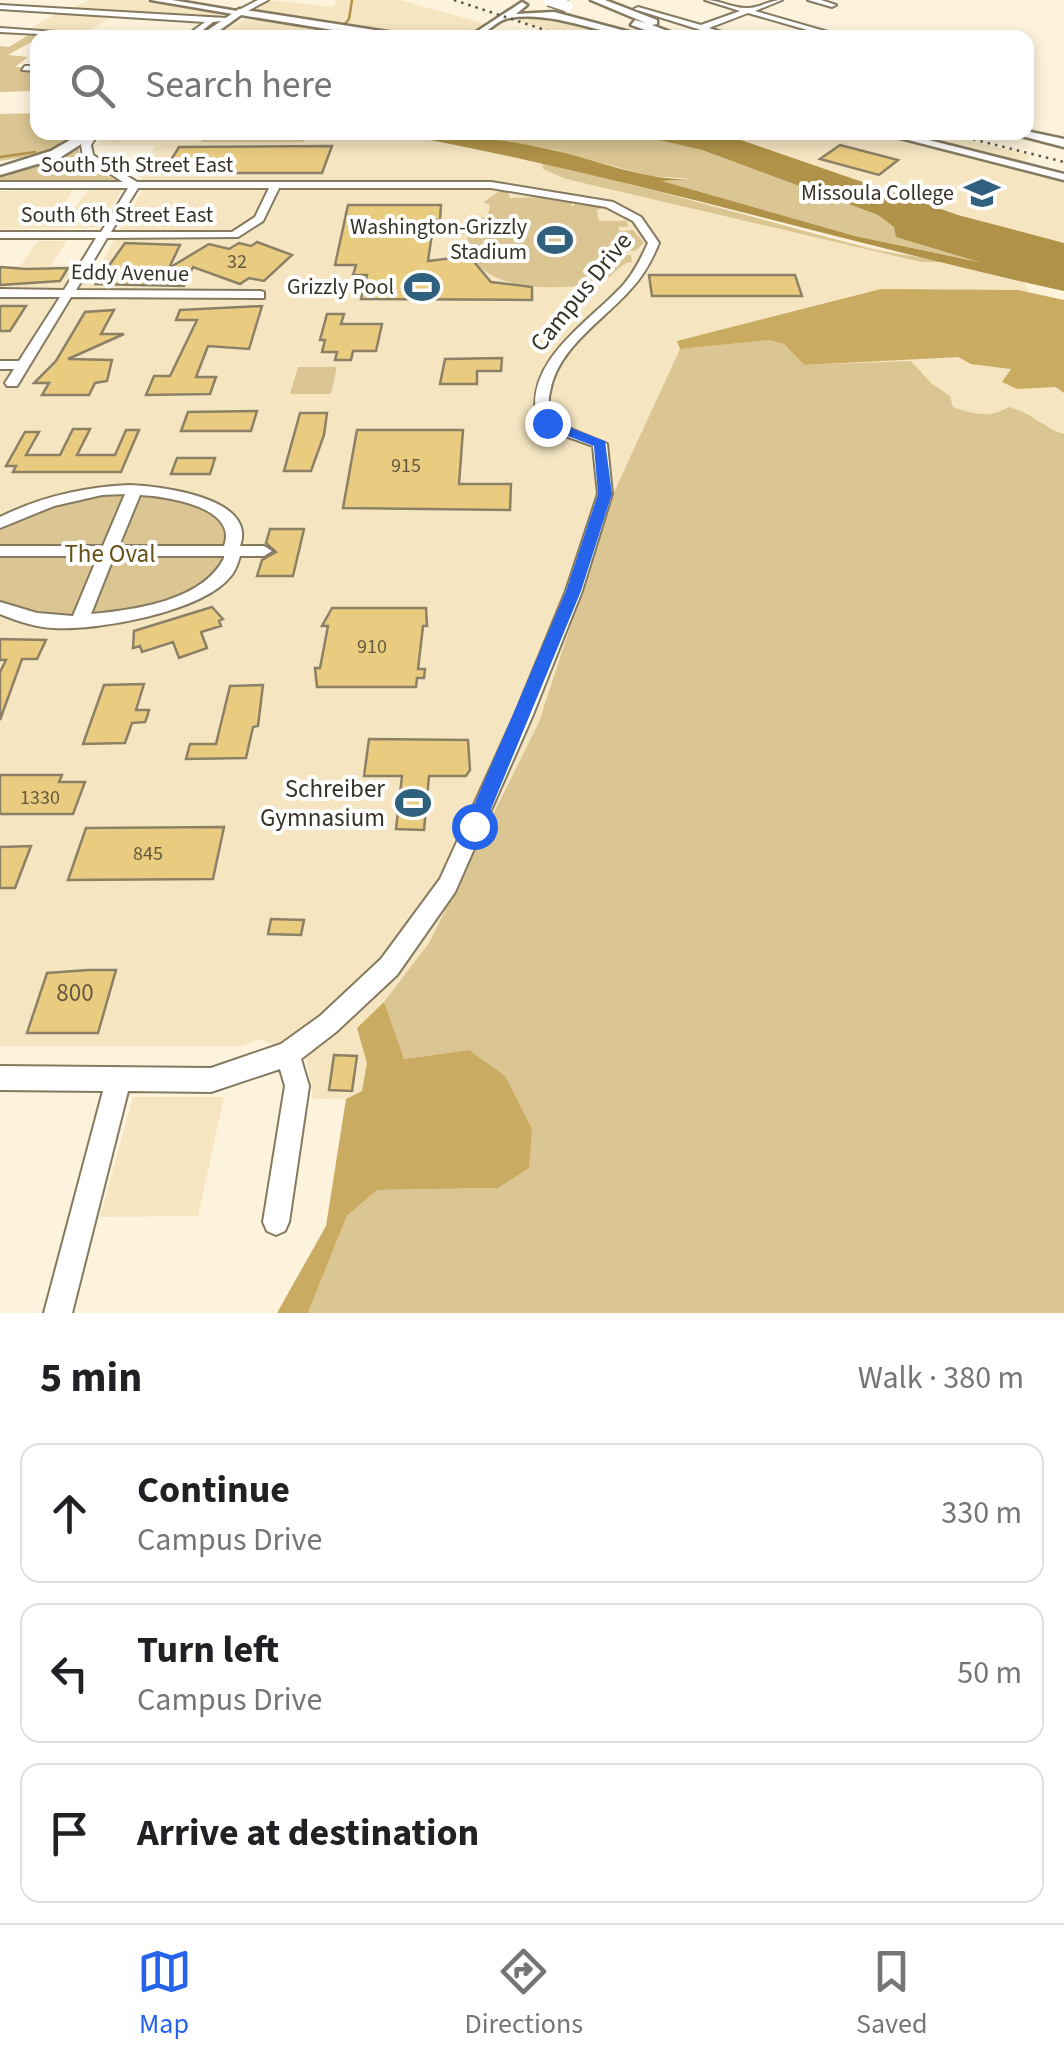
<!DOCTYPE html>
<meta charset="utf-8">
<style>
:root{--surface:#fff;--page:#f2f2f2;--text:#202124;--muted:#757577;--line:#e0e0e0;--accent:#2563eb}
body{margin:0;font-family:"Source Sans 3",sans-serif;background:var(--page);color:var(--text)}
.stop{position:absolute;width:30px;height:30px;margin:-22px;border:8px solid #2563eb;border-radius:50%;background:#fff}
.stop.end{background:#2563eb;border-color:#fff;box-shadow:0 2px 10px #0008}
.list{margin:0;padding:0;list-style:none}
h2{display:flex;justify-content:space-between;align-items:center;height:130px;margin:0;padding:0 40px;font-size:42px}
h2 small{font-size:32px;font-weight:400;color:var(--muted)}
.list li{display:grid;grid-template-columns:65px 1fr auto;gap:30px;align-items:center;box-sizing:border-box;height:140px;margin:0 20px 20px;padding:0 20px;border:2px solid var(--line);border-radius:20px}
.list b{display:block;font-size:38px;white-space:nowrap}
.list p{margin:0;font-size:32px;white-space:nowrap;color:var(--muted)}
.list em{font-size:32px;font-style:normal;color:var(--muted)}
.icon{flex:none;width:55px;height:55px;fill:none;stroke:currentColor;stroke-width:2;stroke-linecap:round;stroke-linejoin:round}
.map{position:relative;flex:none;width:1064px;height:1313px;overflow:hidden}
.search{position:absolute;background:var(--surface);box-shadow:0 5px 15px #0003;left:30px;right:30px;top:30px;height:110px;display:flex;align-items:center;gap:25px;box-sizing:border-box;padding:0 35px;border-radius:20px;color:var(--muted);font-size:38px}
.sheet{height:610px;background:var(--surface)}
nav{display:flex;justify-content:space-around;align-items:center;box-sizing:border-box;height:140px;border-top:2px solid var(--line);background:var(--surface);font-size:28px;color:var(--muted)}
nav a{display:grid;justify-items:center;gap:5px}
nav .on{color:var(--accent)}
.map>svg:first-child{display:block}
.built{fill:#f5e6c1}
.green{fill:#dbc693}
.forest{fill:#c9ab61}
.water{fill:#b09348}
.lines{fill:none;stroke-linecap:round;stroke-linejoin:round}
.stream{stroke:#b09348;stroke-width:2.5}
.building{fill:#eacc81;stroke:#8c8167;stroke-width:2.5}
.minor-casing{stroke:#857a60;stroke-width:4}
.major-casing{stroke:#857a60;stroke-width:5}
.highway-casing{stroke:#857a60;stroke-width:5}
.minor{fill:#fff;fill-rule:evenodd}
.major{fill:#fff;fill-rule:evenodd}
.highway{fill:#fff;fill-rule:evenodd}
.rail{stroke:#5b5548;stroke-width:2.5;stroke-dasharray:2.5 5;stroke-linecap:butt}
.highway-bridge-casing{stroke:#857a60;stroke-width:14;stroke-linecap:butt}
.highway-bridge{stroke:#fff;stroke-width:11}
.route{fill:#2563eb}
.labels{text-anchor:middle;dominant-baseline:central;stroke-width:8;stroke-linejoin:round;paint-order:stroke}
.number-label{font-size:20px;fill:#64593e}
.far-street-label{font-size:22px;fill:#383328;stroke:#fff}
.far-poi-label{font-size:22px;fill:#383328;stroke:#fff;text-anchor:end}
.street-label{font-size:25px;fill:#383328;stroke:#fff}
.park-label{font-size:25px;fill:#665118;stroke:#fff}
.poi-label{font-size:25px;fill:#383328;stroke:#fff;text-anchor:end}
.near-number-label{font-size:25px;fill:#64593e}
</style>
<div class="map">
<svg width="1064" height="1313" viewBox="0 0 1064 1313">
<rect width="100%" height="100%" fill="#fdf3dc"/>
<path class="built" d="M90 0H140L228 13 218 18 69 9Z
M269 0 333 7 338 0H400L486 24 467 37 425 38 249 11Z
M58 13 114 15 84 34 27 30Z
M531 16H550L642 37H573L516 20Z
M249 17 377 36V37L210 38Z
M393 132 542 163 544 169 566 179 1023 281 1064 350V1313L577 1101 313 1099 306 1058 260 1039 242 1046H0V266H20L38 241H67L50 266 100 265 146 183 136 174 156 145H98L107 133Z
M721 133H870L1064 181V243L958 215Z
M890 133H937L1031 155 1021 165Z
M73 190 60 210 74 209 88 190H122L98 228 0 229V191Z
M133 1097H224L198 1216 100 1217Z"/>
<path class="green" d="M30 34 44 35 8 55 28 57 15 67 37 69V91L0 92V46L9 47Z
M37 113 38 132 82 133 47 154 0 161V114Z
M629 132 702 150 878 215 894 227 897 237 980 262 855 236 662 181 693 179 649 176 551 149 446 133Z
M206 133V132L307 133 303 142H201Z
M78 148 84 161 117 181 0 182V174Z
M542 163C652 188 759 219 868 248 893 254 918 256 943 262H921L566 179 543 169Z
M500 191 508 192 510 198 570 196 572 207 582 197 607 206 597 210 599 221H627L628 227H619V231L633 230 644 243 635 251 622 250V255H631L632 262C619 262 612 281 595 284 558 289 505 292 476 264L473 252H452L453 245H466L468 235 454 234V228H468L488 214 490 205 483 202Z
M769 340 784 344 804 365 911 361 931 383 950 396 953 407C973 414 990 419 1009 407 1035 414 1043 428 1064 434V1313H308L347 1216 377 1190 498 1188 469 1050 403 1059 384 1002 429 943 539 722 615 490 680 349Z
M298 367H337L331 394H290Z
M142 492 177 497 220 516 230 543 219 548 217 554 226 560C173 623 74 624 0 603V525C45 501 91 495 142 492Z"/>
<path class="forest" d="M881 289 1018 290 1064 300V393L1056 387 1017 389 1002 382 1011 369 971 364 958 357 804 365 784 344 769 340 680 349 677 341Z
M384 1002 404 1059 469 1050 505 1076 532 1129 529 1168 498 1188 377 1190 347 1216 308 1313H277L326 1226 346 1099 362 1091 367 1063 357 1028Z"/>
<path class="water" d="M393 133C445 132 497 138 548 149 597 159 642 181 693 179L662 181 855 236 979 262 896 237 894 227 878 215 702 150 629 133H721L958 215 1064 243V291C840 242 619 174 393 133Z"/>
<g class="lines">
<path class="stream" d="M333 38 349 19 352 0
M113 139 156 132
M0 157 35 152"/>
</g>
<path class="building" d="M840 145 898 160 879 175 820 159Z
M332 146 322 173H163L179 147Z
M348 205H441L440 220H434L428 261 469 256 491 282 532 287V300L361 299 367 275H353L356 265H335Z
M257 242 292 255 264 281 249 278 240 284 193 267 184 286 96 284 125 243 180 245 169 268 209 244 229 249 239 243 251 246Z
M0 267 26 269 68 268 60 281 0 285Z
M649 275H795L802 296H652Z
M0 306H26L10 331H0Z
M262 306 249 349 208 346 196 377H216L210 394 146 395 154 376H170L197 320H176L180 310Z
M114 310 101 334H124L68 359 112 360 107 381 95 383 89 395H42L49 383H34L56 361 85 312Z
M327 314H344L341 324H382L376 351H353L351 360H335L337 352H322L325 340H320Z
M502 358 501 371H477V384H440L445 359Z
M257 411 251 431H181L188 412Z
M300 413H327L324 435 311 471H284Z
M73 429H90L77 455H115L126 430H139L121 472H13L16 466H6L25 432H39L26 455H60Z
M357 430H463L459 484H511L510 510 343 508Z
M177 458H215L210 474H171Z
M270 529H304L293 576H257L262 560 276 552 266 543Z
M212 607 223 619 219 621 221 626 201 632 207 648 179 658 173 642 142 652 140 646 133 648 134 631Z
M332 608H426L427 626H423L418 669H425L424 678H417L416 687H317L315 668H320L328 626H322Z
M0 639 46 640 37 659H22L0 720V672L6 660H0Z
M144 684 136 710H149L147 717 145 722 132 723 125 743 83 744 104 685Z
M263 685 258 726 253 727 246 758 186 759 190 744H216L230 686Z
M369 739 468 740 470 770 466 776H429L424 830 396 829 402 776H364Z
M0 775H62L59 782H85L73 814H0Z
M224 827 213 879 68 880 86 828Z
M31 846 15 888H0V847Z
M271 919 304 920 301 935 268 934Z
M88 970H116L98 1033H27L47 973Z
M334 1055 357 1056 352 1091 329 1090Z"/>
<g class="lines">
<defs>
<path id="minor" d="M258 0H268L242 14 235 12Z
M705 0C720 0 734 9 748 8 760 8 769 0 782 0L755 11 849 38H835L748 13 709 28 740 38H726L634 9 638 7 701 25 740 11Z
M808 0H821L836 5 832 7Z
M0 5 226 18 230 20 213 22 193 38H183L205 22 0 9Z
M0 28 112 36 116 38 0 32Z
M25 66H38V71L22 70Z
M89 132 98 134 91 145 93 155 137 182H491L613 202 641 217 659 243C652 260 644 275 631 289 604 320 557 348 550 392 548 399 549 407 549 415L559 424 607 444 612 494 582 591 532 717 455 892 397 975 336 1032 301 1059 309 1086 289 1222 285 1231 276 1235 267 1231 263 1222 285 1086 280 1069 211 1092 128 1091 72 1313H44L103 1091 0 1090V1066L211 1068 281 1044 320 1016 381 959 440 879 514 717 566 591 598 494 593 446 549 430 537 419C523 361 591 321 624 284 635 271 641 258 648 243L633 221 606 207 491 188H279L263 221 238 237 107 238 76 290 260 291 264 292V298L71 297 17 386H7L5 383 14 369H0V361H19L60 297H0V289L64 290 96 238H0V232H101L128 188H0V182H123L83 156 81 145ZM138 188H269L255 217 232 232H111Z
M129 485C158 486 258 497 240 546H264L272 551 264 556H240C238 563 235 572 230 577 202 612 96 631 53 628 35 627 17 621 0 614V602L37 613 73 616 98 556H0V546H103L125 494 102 495 54 506 0 528V517C41 497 83 487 129 485ZM140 495C165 496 239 507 224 546H119ZM114 556H224V558C203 601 134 610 91 614Z"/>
<path id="major" d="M151 0H172L243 12 239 15Z
M877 132H897L1064 174V180Z"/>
<path id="highway" d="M591 0H605L657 20V24L652 25 686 38H668L631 25 635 20 646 23Z
M522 2 527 5 516 14 554 12 652 38C605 38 557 10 509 18 493 21 486 38 467 38Z
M239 9 407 35 412 38H382L241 15 209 38H196Z
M1026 131 1064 139V147L1006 132Z
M84 132H100L61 157 0 175V167L51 151Z"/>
</defs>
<use href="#minor" class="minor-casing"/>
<use href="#major" class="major-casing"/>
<use href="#highway" class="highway-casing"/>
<use href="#minor" class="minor"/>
<use href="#major" class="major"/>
<use href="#highway" class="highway"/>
<path class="rail" d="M454 0 569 38
M944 132 1064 162"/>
<defs>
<path id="highway-bridge" d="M549 0 567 6"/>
</defs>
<use href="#highway-bridge" class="highway-bridge-casing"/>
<use href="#highway-bridge" class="highway-bridge"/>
</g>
<path class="route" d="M547 419 605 441 612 494 581 591 484 826 474 834 465 826 566 591 598 494 594 446 542 426Z"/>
<defs>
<symbol id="university-bare" viewBox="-9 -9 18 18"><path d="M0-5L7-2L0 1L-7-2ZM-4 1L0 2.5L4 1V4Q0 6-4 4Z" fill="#2f607e" stroke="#fff" stroke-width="2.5" paint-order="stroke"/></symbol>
<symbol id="stadium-bare" viewBox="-9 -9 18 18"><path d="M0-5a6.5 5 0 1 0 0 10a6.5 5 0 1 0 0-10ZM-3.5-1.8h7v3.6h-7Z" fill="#2f607e" stroke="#fff" stroke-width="2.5" paint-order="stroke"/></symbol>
</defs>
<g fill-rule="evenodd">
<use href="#university-bare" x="957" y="168" width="50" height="50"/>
<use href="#stadium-bare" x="530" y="215" width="50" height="50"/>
<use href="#stadium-bare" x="397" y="262" width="50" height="50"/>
<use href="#stadium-bare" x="388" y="778" width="50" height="50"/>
</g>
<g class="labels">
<g class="number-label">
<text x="237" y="262">32</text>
<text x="406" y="466">915</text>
<text x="372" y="647">910</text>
<text x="40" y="798">1330</text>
<text x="148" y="854">845</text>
</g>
<g class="far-street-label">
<text x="137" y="165">South 5th Street East</text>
<text x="117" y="215">South 6th Street East</text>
<text transform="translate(130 273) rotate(1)">Eddy Avenue</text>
</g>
<g class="far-poi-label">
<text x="954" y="193">Missoula College</text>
<text x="527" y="227">Washington-Grizzly<tspan x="527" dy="25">Stadium</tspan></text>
<text x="394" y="287">Grizzly Pool</text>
</g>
<g class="street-label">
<text transform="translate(581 292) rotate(-51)">Campus Drive</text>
</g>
<g class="park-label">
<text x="110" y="554">The Oval</text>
</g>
<g class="poi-label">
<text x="385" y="789">Schreiber<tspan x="385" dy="29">Gymnasium</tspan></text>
</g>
<g class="near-number-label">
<text x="75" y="993">800</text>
</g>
</g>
</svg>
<div class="stop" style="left:474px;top:826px"></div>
<div class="stop end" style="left:547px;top:423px"></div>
<div class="search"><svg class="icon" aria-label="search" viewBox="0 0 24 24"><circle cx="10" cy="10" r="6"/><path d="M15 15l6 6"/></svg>Search here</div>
</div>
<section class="sheet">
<h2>5 min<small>Walk · 380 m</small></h2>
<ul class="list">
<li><svg class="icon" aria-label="ahead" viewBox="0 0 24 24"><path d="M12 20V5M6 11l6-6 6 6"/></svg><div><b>Continue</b><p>Campus Drive</p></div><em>330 m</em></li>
<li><svg class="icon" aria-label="left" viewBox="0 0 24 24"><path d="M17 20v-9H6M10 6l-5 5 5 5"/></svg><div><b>Turn left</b><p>Campus Drive</p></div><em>50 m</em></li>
<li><svg class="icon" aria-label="arrive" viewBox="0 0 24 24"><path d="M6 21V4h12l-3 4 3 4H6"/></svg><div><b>Arrive at destination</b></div></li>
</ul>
</section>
<nav>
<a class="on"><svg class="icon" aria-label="map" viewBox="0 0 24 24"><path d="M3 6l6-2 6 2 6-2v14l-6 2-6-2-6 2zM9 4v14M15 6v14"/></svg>Map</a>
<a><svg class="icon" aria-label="directions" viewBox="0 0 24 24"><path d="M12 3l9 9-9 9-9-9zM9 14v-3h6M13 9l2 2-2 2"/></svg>Directions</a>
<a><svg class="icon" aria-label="saved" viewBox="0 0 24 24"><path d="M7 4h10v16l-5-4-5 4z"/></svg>Saved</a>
</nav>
